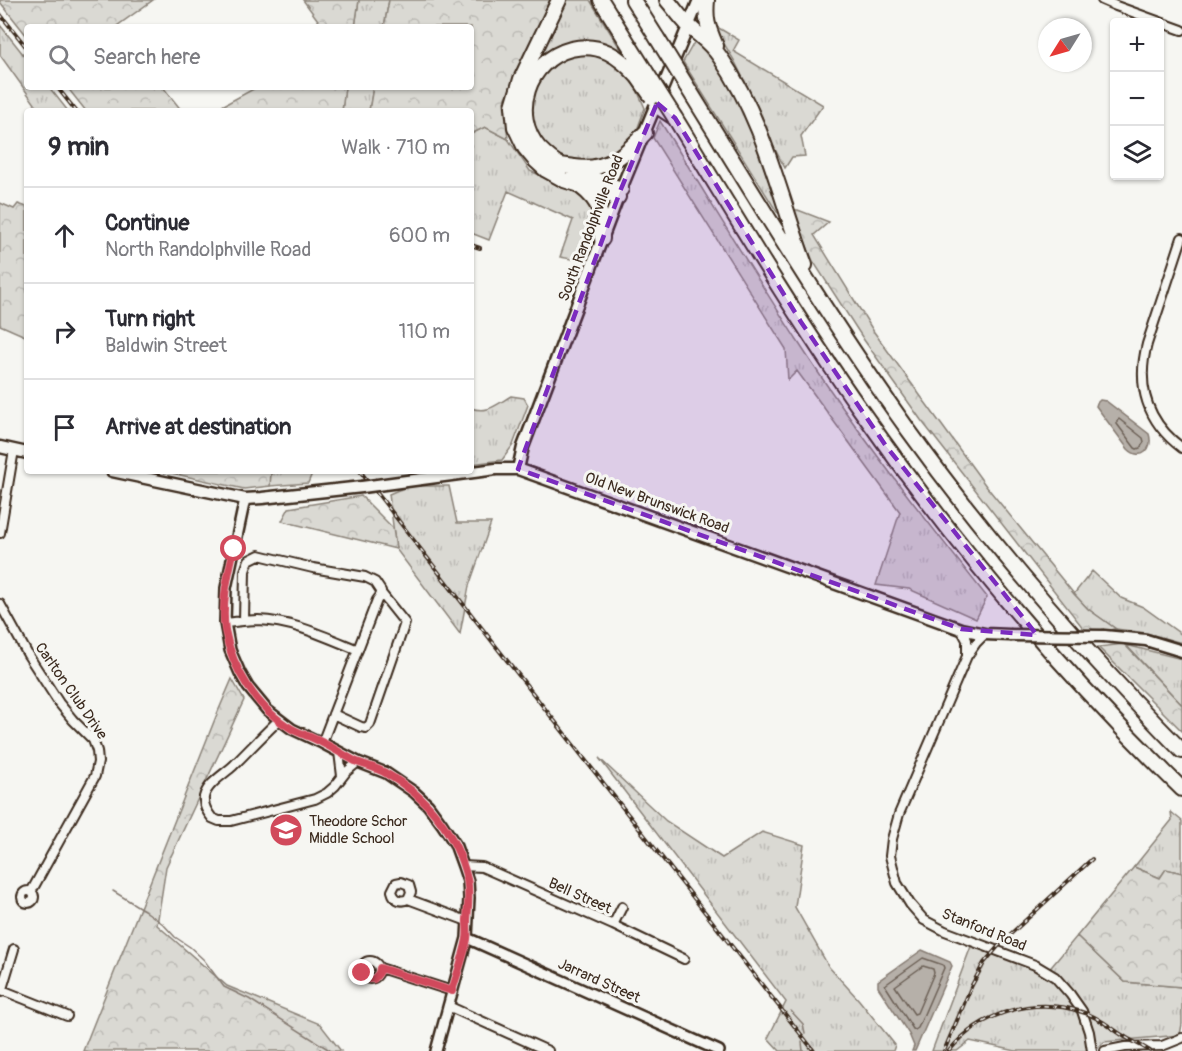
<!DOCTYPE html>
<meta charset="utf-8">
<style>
:root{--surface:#fff;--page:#f7f7f7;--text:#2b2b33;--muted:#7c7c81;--line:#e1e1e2}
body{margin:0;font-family:Pangolin,sans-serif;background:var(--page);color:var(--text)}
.controls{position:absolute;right:18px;top:18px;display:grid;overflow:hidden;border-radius:6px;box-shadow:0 2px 4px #0004}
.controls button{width:54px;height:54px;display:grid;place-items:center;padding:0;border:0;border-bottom:2px solid var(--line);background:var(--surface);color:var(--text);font:30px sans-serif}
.compass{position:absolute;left:1038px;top:18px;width:54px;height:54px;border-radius:50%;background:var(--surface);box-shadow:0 2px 4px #0004;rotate:233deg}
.stop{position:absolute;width:18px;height:18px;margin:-14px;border:4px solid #d1495b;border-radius:50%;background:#fff}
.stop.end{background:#d1495b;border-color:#fff;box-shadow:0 2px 6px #0008}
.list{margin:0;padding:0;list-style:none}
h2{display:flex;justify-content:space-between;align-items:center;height:78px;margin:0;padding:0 24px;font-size:26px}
h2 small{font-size:20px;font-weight:400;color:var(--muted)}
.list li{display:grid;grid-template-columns:39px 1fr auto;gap:18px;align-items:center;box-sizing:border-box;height:96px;padding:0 24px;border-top:2px solid var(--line)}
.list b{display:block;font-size:22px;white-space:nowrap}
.list p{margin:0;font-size:20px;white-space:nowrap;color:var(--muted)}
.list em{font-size:20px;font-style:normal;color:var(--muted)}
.icon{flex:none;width:33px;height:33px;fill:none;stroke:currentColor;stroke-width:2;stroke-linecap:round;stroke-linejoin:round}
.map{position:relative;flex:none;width:1182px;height:1051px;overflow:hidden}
.search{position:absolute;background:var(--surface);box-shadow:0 2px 4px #0004;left:24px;top:24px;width:450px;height:66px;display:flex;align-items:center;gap:15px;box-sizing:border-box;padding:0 21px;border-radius:6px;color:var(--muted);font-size:22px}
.panel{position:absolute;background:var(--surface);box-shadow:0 2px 4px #0004;left:24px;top:108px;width:450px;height:366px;border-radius:6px}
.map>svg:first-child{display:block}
.grass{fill:url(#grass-tufts);stroke:#8a8278;stroke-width:1.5}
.forest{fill:url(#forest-crowns);stroke:#8a8278;stroke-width:1.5}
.water{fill:#b6b0a9;stroke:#857a71;stroke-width:1.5}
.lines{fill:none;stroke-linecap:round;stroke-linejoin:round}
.shore{stroke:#6c6056;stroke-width:1.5}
.stream{stroke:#857a71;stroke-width:1.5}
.minor-casing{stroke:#3b2a1e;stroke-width:12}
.tertiary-casing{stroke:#3b2a1e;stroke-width:14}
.secondary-casing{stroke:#3b2a1e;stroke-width:15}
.motorway-casing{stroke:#3b2a1e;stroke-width:18}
.minor{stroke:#f6f6f2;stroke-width:8}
.tertiary{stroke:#f6f6f2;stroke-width:9}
.secondary{stroke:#f6f6f2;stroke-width:10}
.motorway{stroke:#f6f6f2;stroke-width:14}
.rail-casing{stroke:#3b2a1e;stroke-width:4}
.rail{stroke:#f6f6f2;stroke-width:1.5;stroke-dasharray:4.5;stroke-linecap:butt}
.secondary-bridge-casing{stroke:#3b2a1e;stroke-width:15;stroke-linecap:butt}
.motorway-bridge-casing{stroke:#3b2a1e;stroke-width:18;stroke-linecap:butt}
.secondary-bridge{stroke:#f6f6f2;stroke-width:10}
.motorway-bridge{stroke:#f6f6f2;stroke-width:14}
.route{stroke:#d1495b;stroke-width:8}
.marked{fill:#7b2cbf;fill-opacity:0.2;stroke:#7b2cbf;stroke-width:4.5;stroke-dasharray:12 8;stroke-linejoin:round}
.labels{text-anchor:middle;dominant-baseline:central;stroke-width:6;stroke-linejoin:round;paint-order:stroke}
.street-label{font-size:15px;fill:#3b2a1e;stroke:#f6f6f2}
.poi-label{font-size:15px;fill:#3b2a1e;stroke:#f6f6f2;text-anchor:start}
</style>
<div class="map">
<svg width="1182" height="1051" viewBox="0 0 1182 1051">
<defs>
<pattern id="grass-tufts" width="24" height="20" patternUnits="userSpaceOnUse" patternTransform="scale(1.5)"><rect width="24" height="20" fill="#dad9d3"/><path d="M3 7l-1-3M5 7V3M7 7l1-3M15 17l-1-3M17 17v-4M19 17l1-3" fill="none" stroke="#bcbab5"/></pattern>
<pattern id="forest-crowns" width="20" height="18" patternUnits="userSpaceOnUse" patternTransform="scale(1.5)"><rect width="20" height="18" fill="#dad9d3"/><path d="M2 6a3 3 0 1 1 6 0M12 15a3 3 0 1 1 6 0" fill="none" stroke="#bcbab5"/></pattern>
</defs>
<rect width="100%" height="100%" fill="#f6f6f2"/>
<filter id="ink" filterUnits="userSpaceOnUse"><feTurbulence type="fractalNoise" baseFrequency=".0167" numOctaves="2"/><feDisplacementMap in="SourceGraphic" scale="12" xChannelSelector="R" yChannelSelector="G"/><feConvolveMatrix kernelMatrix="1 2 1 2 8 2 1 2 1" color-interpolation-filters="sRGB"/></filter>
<g filter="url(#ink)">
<path class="grass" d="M359 0H389L384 27H355Z
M564 0H590L628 61 620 55 553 50 544 55 537 61 553 31 551 30Z
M712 24 739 40 733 51 823 105 801 136 805 156 792 157 785 168 770 140 759 110 734 60Z
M0 25 27 59V87H49L68 111H40L0 55Z
M696 39 714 56 745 114 781 215 777 212 683 62Z
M597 53 622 66 637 90 645 108 637 130 626 147 592 164 564 159 550 152 536 134 530 114 531 95 541 72 567 54Z
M345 87H373L369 111H342Z
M660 121C707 196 752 271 800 345 857 433 922 515 987 597L976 619 909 589 876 585 900 512 797 371 788 380 786 349 653 138Z
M485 127 508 139 530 171 567 187 588 200 595 213 582 261 560 257 573 220 508 191 489 240 471 233V134Z
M511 396 524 398 528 405 513 445 502 460 471 464V408C488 414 497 404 511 396Z
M271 471H313L308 483 270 486Z
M408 486H449L457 523H491L469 586 460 634 396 549 389 494Z
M1092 571 1121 598 1143 607 1182 635V643L1146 633 1116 629 1088 609 1074 594Z
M1126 645 1182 659V705Z
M599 758 666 821 722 858 762 832 804 845 795 907 829 967 859 1000 895 1045 893 1051H780L768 1038 786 1002Z
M1171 812 1182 821V873L1166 869 1160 878 1134 867 1172 820Z
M1077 936 1125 982 1182 987V1024L1180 1035 1104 1042 1095 1051H1016L970 1041 957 1051H932L973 941 1047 972Z"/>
<path class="forest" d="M0 0H153L117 26V27H27V36L0 2Z
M303 0H359L355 27H323Z
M389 0H553L504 102 508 139 485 127 471 134V111H369L373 87H471V27H384Z
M67 87H163L182 111H86Z
M257 87H345L342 111H213Z
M0 203 14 209 18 204 27 207V332L25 336 0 325Z
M792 210H798L829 222 814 235 874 332 986 486 1074 594 1088 609 1116 629 1087 633 921 420 864 340 813 261Z
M162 471H271L270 486 244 489Z
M361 496 393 528 396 549 282 521 289 508Z
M1124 644 1182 705V731L1098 647Z
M232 679 244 700 166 867 157 925 227 986 320 1024 341 1051H322L320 1049 319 1051H83L217 714Z
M1134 867 1160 878 1166 869 1182 873V987L1125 982 1077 936Z"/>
<path class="water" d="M1100 400 1106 401 1149 434C1154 449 1141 462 1128 449L1096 406 1097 403Z
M922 950 950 962 952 966 915 1051H912L914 1046 909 1034 878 987V981Z"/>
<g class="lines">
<path class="shore" d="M1119 419 1143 438 1144 442 1140 448 1137 449 1135 448 1117 424V421Z
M923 958 943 965 944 968 918 1028 915 1030 913 1029 885 985Z
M923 966 933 969 934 973 917 1013 914 1014 895 986Z"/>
<path class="stream" d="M113 891 144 910 163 924 175 937 190 947 204 960 224 987 249 999 331 1051
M791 1011 803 1024 805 1033
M802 1042 803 1051"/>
<defs>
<path id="minor" d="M1102 0 1116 6 1182 30
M1182 238 1147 344C1136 386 1147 422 1182 448
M0 533 14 450
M0 604 28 655 59 703 73 720 93 740 97 751 98 762 95 776 31 892
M244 621 245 571 249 560 259 555 313 568 365 577 375 582 381 591V593L405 623 370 724 366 728 361 727 333 714
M225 623C236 622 247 620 258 620 293 621 326 637 358 650
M961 629 967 640V655
M985 634 976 643 967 656 899 814 892 839 890 856 897 883 910 904 924 920 945 931 1035 965 1055 977 1070 994 1082 1011 1089 1032 1092 1051
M279 720C263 735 248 751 233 766 223 775 207 784 204 797 203 805 207 812 212 818L219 821H231L315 799 327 793 335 786 346 772 358 762
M322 743 377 600 380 596 381 593
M339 752 342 776
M463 866 482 867 613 925 684 959
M22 897a6 6 0 1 1 12 0a6 6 0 1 1-12 0Z
M408 899 411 892 409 885 401 882 396 883 392 891C394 899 400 903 408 899L467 921
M613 925 622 907
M361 970a9 9 0 1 1 18 0a9 9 0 1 1-18 0Z
M380 968 452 991
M2 990 67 1016
M1 992 14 949
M448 1006 548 1051
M1105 1051 1125 1047 1162 1046 1182 1038"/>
<path id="tertiary" d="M245 499 226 588 225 623 230 650 240 673 248 687 267 710 292 729 322 743 358 762 386 773 414 792 428 805 442 824 455 844 463 866 468 881 469 898 467 938 436 1051
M467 938 719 1051"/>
<path id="secondary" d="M0 447 27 453
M518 469 523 447 621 189 699 0
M112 471 245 499 262 498 362 487
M377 485 496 469H518L961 629 985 634 1010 635
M1104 636 1146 640 1182 651"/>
<path id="motorway" d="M559 0 521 79 513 106 515 127 525 148 535 160 546 170 564 180 618 197
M601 0 646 72
M633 0 657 38
M667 0C674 8 680 17 688 25 700 37 710 42 720 57 764 120 779 194 805 265
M707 0C705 21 708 27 716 46
M638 77C619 56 600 42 571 49 528 60 510 114 539 148 545 154 553 162 561 165 564 166 570 166 574 167 587 169 602 167 614 160 626 154 635 143 645 133
M686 85C758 201 829 320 909 431 991 545 1084 651 1182 751
M660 108 675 118C735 216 794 315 860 409 955 545 1063 673 1182 789
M575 172 621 189
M581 187C602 203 602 215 602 239"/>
</defs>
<use href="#minor" class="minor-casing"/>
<use href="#tertiary" class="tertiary-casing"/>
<use href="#secondary" class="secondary-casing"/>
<use href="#motorway" class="motorway-casing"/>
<use href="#minor" class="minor"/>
<use href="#tertiary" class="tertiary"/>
<use href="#secondary" class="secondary"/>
<use href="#motorway" class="motorway"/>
<defs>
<path id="rail" d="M0 14 27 48
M57 87 76 111
M471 245 480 248
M360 471 498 649 814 1051
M944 1051 972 985 984 963 1002 942 1092 859
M949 1051C981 1012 1034 996 1082 1012 1097 1016 1110 1027 1122 1035 1131 1041 1141 1045 1150 1051"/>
</defs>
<use href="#rail" class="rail-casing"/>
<use href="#rail" class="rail"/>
<defs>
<path id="secondary-bridge" d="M362 487 377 485
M1010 635 1104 636"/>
<path id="motorway-bridge" d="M657 38 686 85
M646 72 675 118
M638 77 652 97"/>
</defs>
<use href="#secondary-bridge" class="secondary-bridge-casing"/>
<use href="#motorway-bridge" class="motorway-bridge-casing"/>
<use href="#secondary-bridge" class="secondary-bridge"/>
<use href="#motorway-bridge" class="motorway-bridge"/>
</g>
</g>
<g class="lines" filter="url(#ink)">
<path class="route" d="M234 549C228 575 221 603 225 630 232 669 257 709 292 729 301 734 312 737 321 742 334 748 345 756 357 762 367 766 378 768 387 774 427 796 457 835 467 879 470 893 468 907 467 920 467 926 468 933 467 939 464 956 457 974 452 991L380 968 379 973 374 979H367L362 973"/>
</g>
<path class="marked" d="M657 103 675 118 801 322 886 446 1037 635 961 629 518 469 621 189Z"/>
<defs>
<symbol id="school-disc" viewBox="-11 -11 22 22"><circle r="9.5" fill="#d1495b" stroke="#f6f6f2"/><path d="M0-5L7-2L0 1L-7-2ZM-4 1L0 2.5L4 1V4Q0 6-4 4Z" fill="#fff"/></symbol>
</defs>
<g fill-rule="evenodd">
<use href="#school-disc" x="267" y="811" width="38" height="38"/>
</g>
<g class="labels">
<g class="street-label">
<text transform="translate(591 228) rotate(-69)">South Randolphville Road</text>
<text transform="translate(657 503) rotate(20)">Old New Brunswick Road</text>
<text transform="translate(71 691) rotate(55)">Carlton Club Drive</text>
<text transform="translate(580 896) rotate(24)">Bell Street</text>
<text transform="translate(984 930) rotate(22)">Stanford Road</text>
<text transform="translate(599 981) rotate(24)">Jarrard Street</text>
</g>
<g class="poi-label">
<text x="309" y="821">Theodore Schor<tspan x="309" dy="17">Middle School</tspan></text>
</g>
</g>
</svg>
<div class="controls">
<button>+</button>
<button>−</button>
<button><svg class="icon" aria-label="layers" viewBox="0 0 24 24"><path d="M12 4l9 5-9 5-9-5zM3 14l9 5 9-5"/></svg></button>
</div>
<svg class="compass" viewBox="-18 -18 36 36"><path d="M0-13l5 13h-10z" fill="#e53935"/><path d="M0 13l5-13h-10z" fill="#7c7c81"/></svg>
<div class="stop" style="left:234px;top:549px"></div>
<div class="stop end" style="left:362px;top:973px"></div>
<div class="search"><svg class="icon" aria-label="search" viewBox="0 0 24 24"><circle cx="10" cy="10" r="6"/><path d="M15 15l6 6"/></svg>Search here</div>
<section class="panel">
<h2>9 min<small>Walk · 710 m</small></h2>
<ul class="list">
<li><svg class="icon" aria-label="ahead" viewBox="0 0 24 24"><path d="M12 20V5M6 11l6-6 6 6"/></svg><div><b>Continue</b><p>North Randolphville Road</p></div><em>600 m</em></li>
<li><svg class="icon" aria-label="right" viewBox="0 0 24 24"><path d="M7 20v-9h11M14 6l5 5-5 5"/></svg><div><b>Turn right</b><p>Baldwin Street</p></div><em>110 m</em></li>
<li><svg class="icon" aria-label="arrive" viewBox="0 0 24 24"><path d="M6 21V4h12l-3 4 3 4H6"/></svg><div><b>Arrive at destination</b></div></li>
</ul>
</section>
</div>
